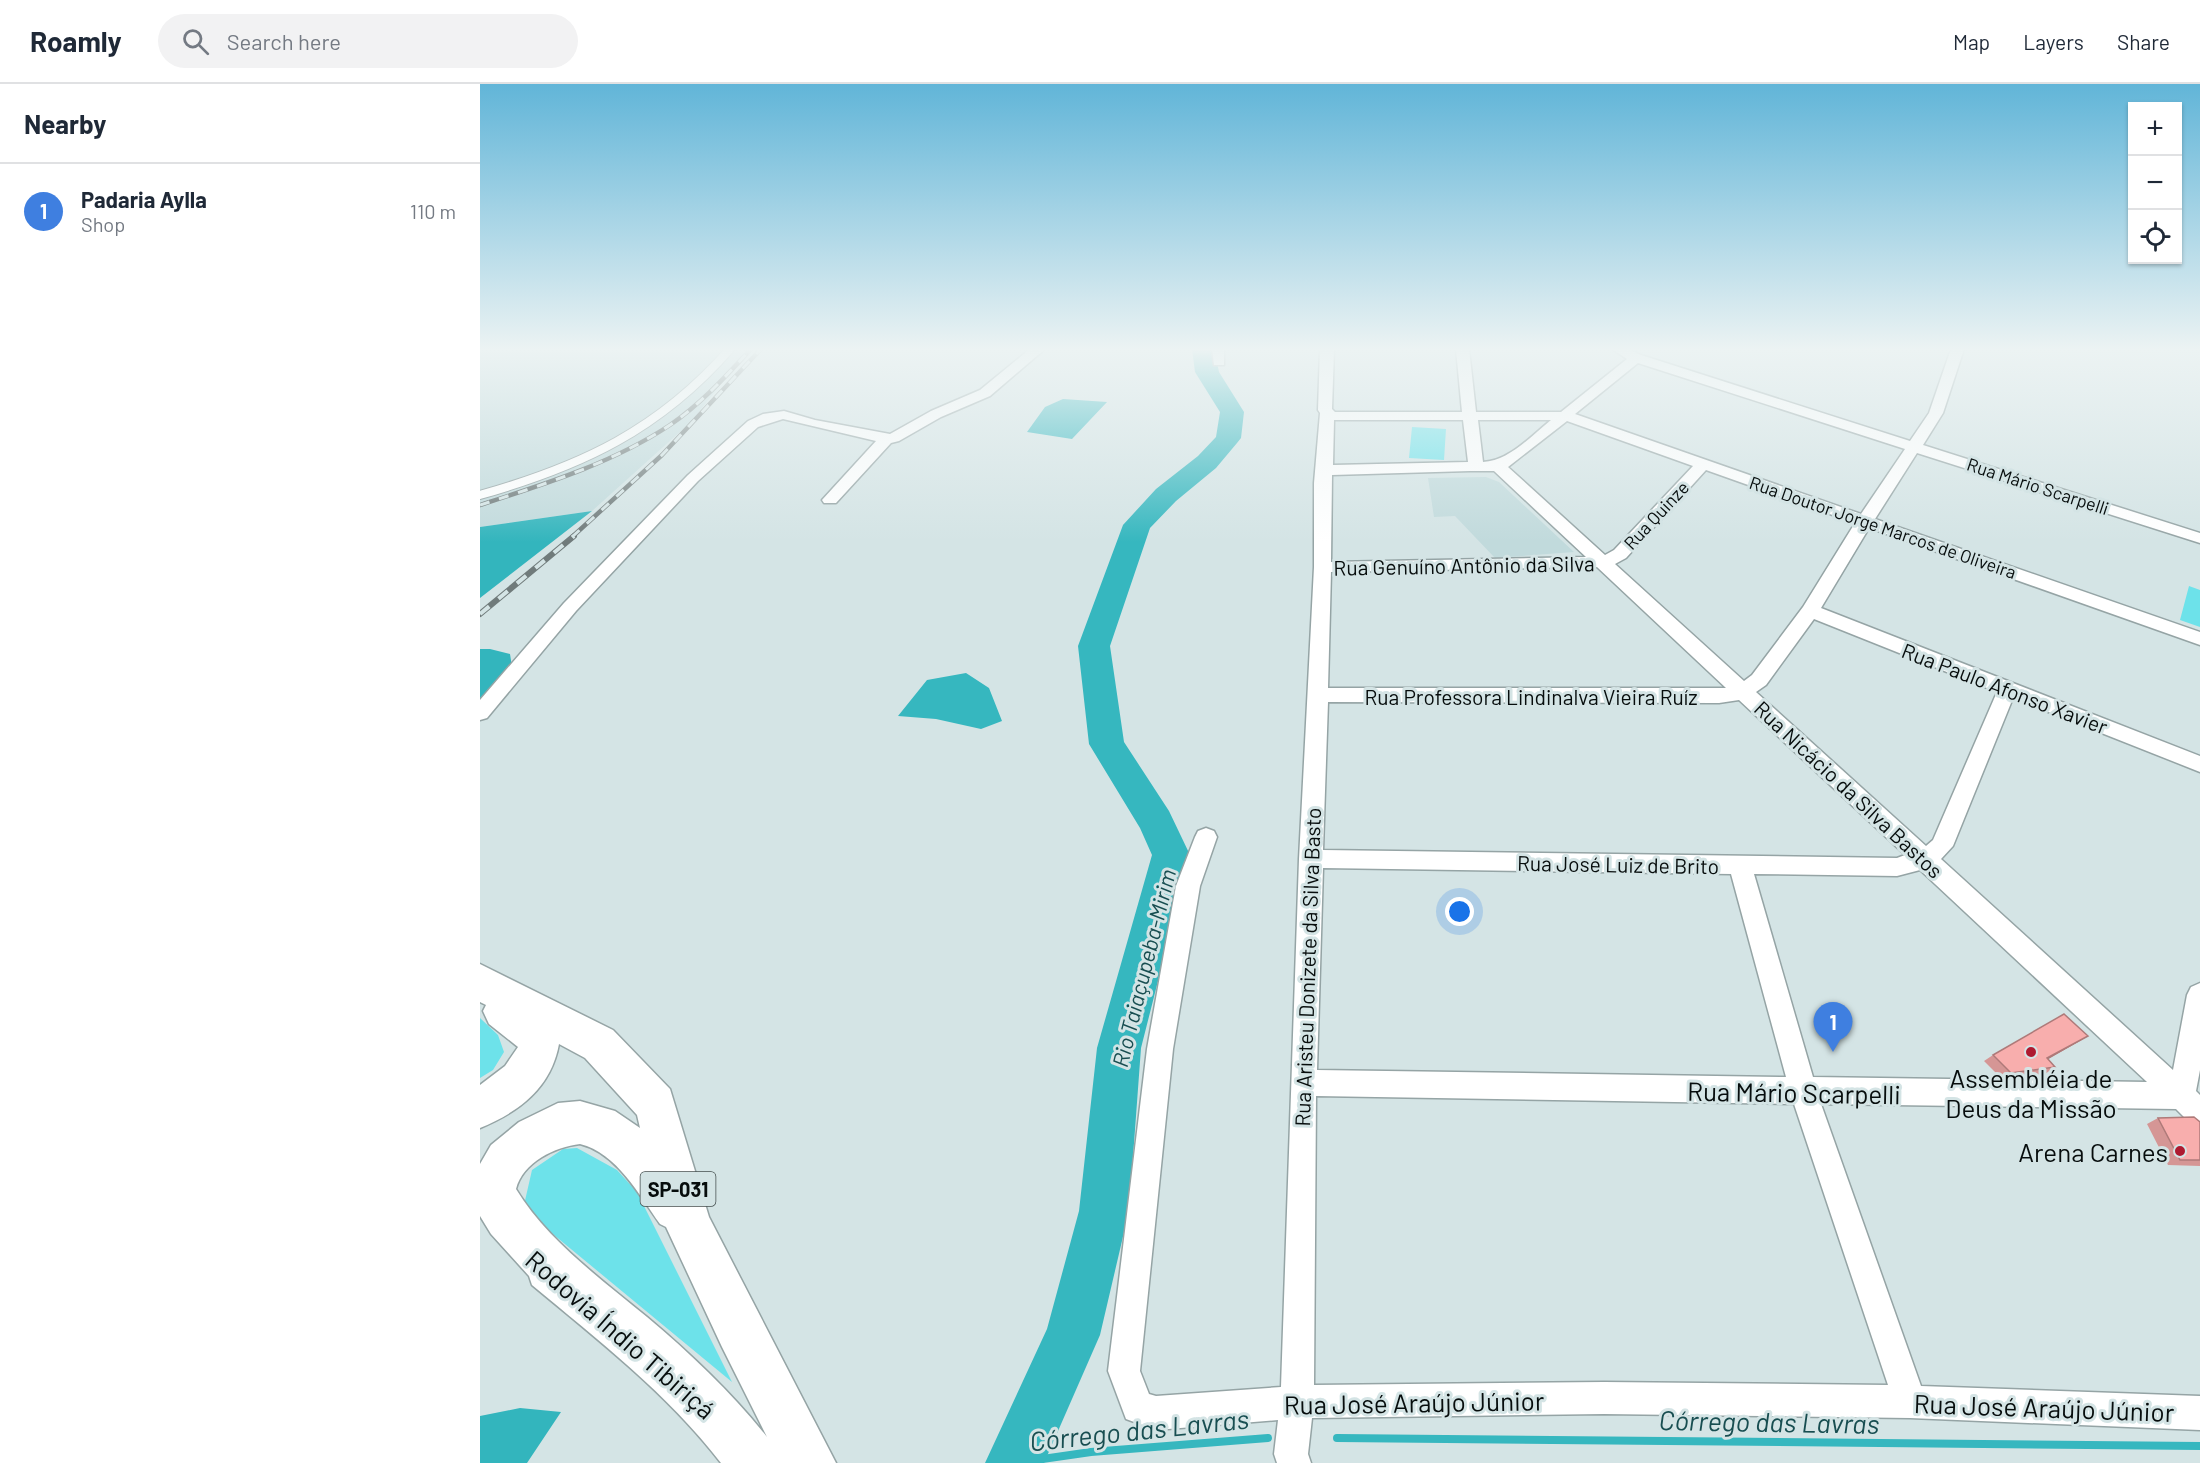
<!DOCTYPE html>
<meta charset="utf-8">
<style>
:root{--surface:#fff;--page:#f2f2f3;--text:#1f2937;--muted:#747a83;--line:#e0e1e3;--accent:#ae1a30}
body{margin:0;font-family:Barlow,sans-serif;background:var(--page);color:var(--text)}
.controls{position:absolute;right:18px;top:18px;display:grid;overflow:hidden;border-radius:0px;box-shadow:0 2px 4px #0004}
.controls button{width:54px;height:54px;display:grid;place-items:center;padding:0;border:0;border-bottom:2px solid var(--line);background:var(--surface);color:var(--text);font:30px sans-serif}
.you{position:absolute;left:980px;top:828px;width:21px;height:21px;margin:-15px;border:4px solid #fff;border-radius:50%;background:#1a73e8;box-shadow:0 0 0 9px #1a73e833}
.badge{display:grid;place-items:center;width:39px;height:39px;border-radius:50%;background:var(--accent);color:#fff;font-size:20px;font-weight:700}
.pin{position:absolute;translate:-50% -50px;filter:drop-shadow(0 2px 3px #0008)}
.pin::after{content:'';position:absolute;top:32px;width:21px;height:18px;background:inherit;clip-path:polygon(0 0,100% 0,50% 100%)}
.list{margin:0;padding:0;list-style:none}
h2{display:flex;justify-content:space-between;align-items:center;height:78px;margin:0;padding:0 24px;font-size:26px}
h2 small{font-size:20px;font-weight:400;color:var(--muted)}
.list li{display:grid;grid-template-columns:39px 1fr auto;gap:18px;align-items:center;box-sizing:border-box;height:96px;padding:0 24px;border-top:2px solid var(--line)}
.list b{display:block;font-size:22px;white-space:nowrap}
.list p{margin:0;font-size:20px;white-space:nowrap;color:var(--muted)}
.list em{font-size:20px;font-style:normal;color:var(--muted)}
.icon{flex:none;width:33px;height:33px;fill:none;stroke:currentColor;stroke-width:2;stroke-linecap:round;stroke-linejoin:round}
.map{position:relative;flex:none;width:1720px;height:1379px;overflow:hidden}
header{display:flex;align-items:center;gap:36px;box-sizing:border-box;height:84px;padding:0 30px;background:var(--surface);border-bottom:2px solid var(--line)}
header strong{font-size:28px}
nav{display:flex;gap:33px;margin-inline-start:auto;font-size:21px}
.search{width:420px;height:54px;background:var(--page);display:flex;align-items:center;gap:15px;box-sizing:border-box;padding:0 21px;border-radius:33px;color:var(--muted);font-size:22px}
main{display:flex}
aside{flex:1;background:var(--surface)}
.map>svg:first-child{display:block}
.built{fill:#c1dadc}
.green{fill:#6de2ea}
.forest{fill:#33b5bd}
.water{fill:#36b7bf}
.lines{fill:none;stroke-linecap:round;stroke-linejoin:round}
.stream{stroke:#36b7bf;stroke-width:8}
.river{fill:#36b7bf;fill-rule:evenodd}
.lane-casing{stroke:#95a4a5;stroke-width:10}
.street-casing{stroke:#95a4a5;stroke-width:3}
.highway-casing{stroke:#95a4a5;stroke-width:3}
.lane{stroke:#fff;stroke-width:8}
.street{fill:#fff;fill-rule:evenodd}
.highway{fill:#fff;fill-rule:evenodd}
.rail-far1-casing{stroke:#707b7b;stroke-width:4.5}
.rail-casing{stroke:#707b7b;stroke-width:6}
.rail-far1{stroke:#d4e4e5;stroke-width:3;stroke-dasharray:10;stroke-linecap:butt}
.rail{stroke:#d4e4e5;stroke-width:4;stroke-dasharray:12;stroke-linecap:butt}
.wall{fill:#d59695}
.shaded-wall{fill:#ae7a79}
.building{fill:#f8aead;stroke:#ae7a79;stroke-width:1.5}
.poi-dot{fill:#ae1a30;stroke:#d4e4e5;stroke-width:2}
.labels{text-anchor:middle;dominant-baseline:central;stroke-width:6;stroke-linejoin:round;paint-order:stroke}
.far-street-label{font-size:18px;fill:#070d0d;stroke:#d4e4e5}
.shield{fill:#d4e4e5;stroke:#444e4e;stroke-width:1.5}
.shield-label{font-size:20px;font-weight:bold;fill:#070d0d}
.street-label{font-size:21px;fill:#070d0d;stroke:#d4e4e5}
.water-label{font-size:22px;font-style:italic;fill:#184e51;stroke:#d4e4e5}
.near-poi-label{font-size:26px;fill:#070d0d;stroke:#d4e4e5}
.near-street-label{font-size:26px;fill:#070d0d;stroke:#d4e4e5}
.near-water-label{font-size:27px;font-style:italic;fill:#184e51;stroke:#d4e4e5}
</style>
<header>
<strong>Roamly</strong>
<div class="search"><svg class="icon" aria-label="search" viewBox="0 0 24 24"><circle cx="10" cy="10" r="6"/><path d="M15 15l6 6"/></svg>Search here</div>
<nav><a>Map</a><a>Layers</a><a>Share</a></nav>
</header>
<main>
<aside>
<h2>Nearby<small></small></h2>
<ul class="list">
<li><span class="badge" style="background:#3f7fe0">1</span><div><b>Padaria Aylla</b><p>Shop</p></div><em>110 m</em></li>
</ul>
</aside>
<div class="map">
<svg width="1720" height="1379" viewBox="0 0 1720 1379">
<rect width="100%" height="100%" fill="#d4e4e5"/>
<path class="built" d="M0 265H268L212 337 112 427 0 443Z
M1006 393 1019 398 1094 468 1015 474 975 432 954 433 948 394Z"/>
<path class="green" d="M932 343 966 345 964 376 929 374Z
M1709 502 1720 506V543L1700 536Z
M0 934 18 951 24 968 13 986 0 994Z
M97 1064 137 1086 157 1108 252 1298 57 1137 44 1121 52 1086 83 1065Z"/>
<path class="forest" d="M112 427 0 514V443Z
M0 565H10L30 570 32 583 0 615Z
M40 1324 81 1328 47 1379H0V1332Z"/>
<path class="water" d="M583 315 627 318 592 355 547 348 565 323Z
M486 589 509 604 522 637 501 645 456 635 418 632 447 596Z"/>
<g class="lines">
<path class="stream" d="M857 1354 1720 1362
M535 1379 611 1368 788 1354"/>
<path class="river" d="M712 265H734L739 288 764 328 761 354 757 359 736 384 696 417 670 444 630 562 644 658 689 727 710 771 661 964 649 1127 620 1251 564 1379H505L567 1245 599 1127 617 964 672 771 660 744 609 660 598 562 643 441 676 405 718 372 736 353 740 328 715 288Z"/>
<defs>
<path id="lane" d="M0 411C102 382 179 346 250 265"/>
<path id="street" d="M550 265H565L510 312 461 333 419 357 411 359 356 419H344L342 416 396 357 303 335 278 343 218 397 96 527 7 634 0 636V616L84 519 208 391 268 337 283 330 304 327 335 336 410 350 451 327 500 306Z
M732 265H744V281H734Z
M840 265H854L852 325 855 328H982L976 265H989L996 328H1081L1147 275 1132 265H1148L1161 271 1430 357 1449 329 1471 265H1484L1463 329 1443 361 1720 449V459L1437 369 1395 435 1720 548V561L1389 444 1341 524 1720 672V688L1533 614 1473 762 1461 775 1693 986 1707 911 1711 903 1720 899V986L1716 1007 1720 1011V1043L1710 1039 1696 1025 1341 1020 1441 1302 1720 1312V1346L1430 1334 1124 1330 832 1334 828 1370 831 1379H797L794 1370 798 1336 676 1346 646 1335 628 1287 667 965 696 802 715 753 718 747 726 744 734 747 737 753 720 802 693 965 660 1287 669 1310 676 1312 801 1303 819 775 834 483V399L840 329 838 326ZM1158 279 1425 365 1381 430 1095 330ZM854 336H983L988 378 853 381ZM998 336H1071C1051 352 1029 377 1003 378ZM1087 337 1213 382 1134 466 1125 471 1028 383ZM1226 386 1375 439 1323 523 1272 591 1264 597 1135 480 1146 474ZM990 387H1014L1106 473 851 478 852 391ZM1117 483 1246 604H848L851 488ZM1334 535 1517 608 1453 756 1446 762 1276 608 1286 601ZM1259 616 1425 771 1417 774 843 766 848 618 1239 619ZM843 784 1251 790 1306 993 837 986ZM1440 786 1667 998 1333 993 1274 790 1417 792ZM836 1012 1314 1020 1408 1301 1124 1298 834 1301Z"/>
<path id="highway" d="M0 880 133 946 190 1005 229 1133 356 1379H241C188 1310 118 1256 52 1201L49 1192 11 1150 0 1132V1080L11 1061 39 1038 78 1019 100 1017 135 1027 160 1044 157 1031 105 974 79 960C71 1004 39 1028 0 1044V1001L25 982 38 963 9 940 3 927 6 921 0 918ZM100 1060C137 1069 159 1111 180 1140L186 1143 242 1263 287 1353C252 1309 211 1270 167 1233 122 1196 67 1156 36 1105 43 1078 75 1063 100 1060Z"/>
</defs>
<use href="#lane" class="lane-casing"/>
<use href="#street" class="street-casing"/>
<use href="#highway" class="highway-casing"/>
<use href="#lane" class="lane"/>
<use href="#street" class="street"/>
<use href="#highway" class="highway"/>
<defs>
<path id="rail-far1" d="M0 421C65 400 133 379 190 341 221 320 246 292 271 265
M92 453 182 371 281 265"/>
<path id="rail" d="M0 530 94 452"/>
</defs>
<use href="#rail-far1" class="rail-far1-casing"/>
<use href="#rail" class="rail-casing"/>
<use href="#rail-far1" class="rail-far1"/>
<use href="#rail" class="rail"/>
</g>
<path class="wall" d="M1608 952 1598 958 1568 975 1575 983 1565 990 1522 995 1504 977 1513 971Z
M1678 1034 1720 1038V1082L1688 1081 1667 1040Z"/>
<path class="shaded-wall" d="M1608 952 1598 958 1558 981 1567 974Z"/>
<path class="building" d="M1584 930 1608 952 1567 974 1575 983 1531 989 1513 971Z
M1714 1033 1720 1038V1076H1700L1678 1034Z"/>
<linearGradient id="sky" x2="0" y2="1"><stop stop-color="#61b5d8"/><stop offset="0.58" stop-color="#ecf3f3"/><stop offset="1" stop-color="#ecf3f3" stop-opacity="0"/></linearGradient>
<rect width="1720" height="458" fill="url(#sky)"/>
<g class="poi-dot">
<circle cx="1551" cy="968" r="6"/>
<circle cx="1700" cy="1067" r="6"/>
</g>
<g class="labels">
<g class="far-street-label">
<text transform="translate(1558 402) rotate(18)">Rua Mário Scarpelli</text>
<text transform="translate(1176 431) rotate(-47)">Rua Quinze</text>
<text transform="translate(1403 443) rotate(19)">Rua Doutor Jorge Marcos de Oliveira</text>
</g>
<rect class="shield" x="160.5" y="1088" width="75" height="34" rx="4.5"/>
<g class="shield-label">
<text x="198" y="1105">SP-031</text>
</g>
<g class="street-label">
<text transform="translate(984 481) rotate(-1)">Rua Genuíno Antônio da Silva</text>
<text transform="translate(1525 604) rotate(21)">Rua Paulo Afonso Xavier</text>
<text x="1051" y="612">Rua Professora Lindinalva Vieira Ruíz</text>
<text transform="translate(1369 705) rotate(43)">Rua Nicácio da Silva Bastos</text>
<text transform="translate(1138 780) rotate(1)">Rua José Luiz de Brito</text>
<text transform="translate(827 883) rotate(-88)">Rua Aristeu Donizete da Silva Basto</text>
</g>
<g class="water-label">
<text transform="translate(663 884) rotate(-76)">Rio Taiaçupeba-Mirim</text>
</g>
<g class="near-poi-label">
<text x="1551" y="993">Assembléia de<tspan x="1551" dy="30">Deus da Missão</tspan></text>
<text x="1688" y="1067" text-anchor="end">Arena Carnes</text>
</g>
<g class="near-street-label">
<text transform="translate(1314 1008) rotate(1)">Rua Mário Scarpelli</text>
<text transform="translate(141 1250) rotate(41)">Rodovia Índio Tibiriçá</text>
<text transform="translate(934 1318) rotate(-1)">Rua José Araújo Júnior</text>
<text transform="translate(1564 1323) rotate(2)">Rua José Araújo Júnior</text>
</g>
<g class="near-water-label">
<text transform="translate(1289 1337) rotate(1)">Córrego das Lavras</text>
<text transform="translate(659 1345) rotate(-6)">Córrego das Lavras</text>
</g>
</g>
</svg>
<div class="controls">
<button>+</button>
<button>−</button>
<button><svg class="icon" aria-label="locate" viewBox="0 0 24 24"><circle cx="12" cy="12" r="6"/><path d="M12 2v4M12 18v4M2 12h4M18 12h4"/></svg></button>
</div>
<div class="you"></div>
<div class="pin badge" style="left:1353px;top:968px;background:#3f7fe0">1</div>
</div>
</main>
